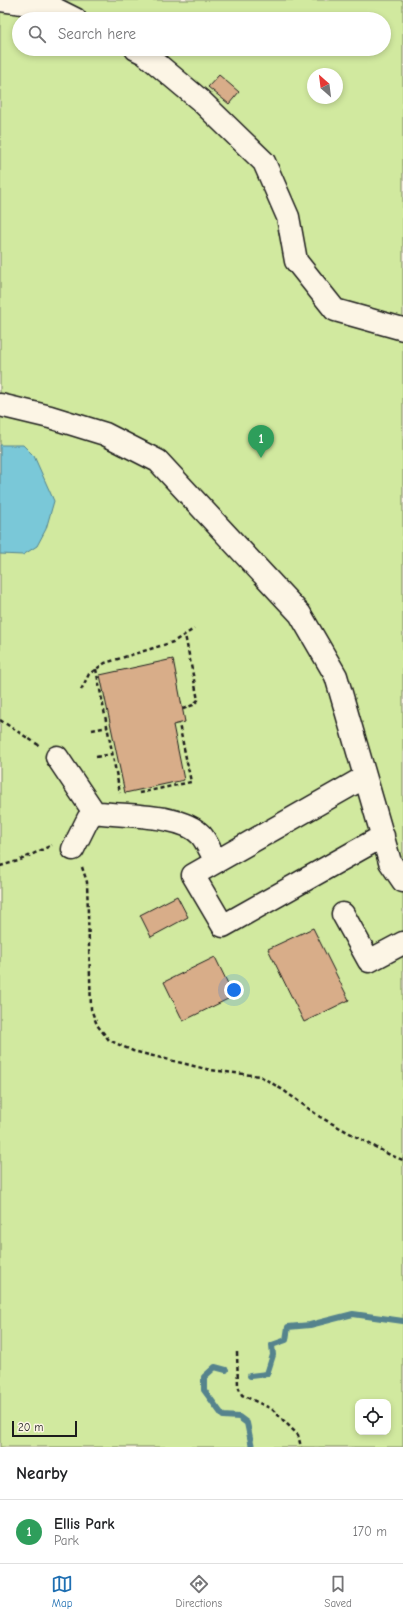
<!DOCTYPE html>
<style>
:root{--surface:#fff;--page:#f6f6f6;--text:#202124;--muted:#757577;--line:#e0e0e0;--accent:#1f6fb2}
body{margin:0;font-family:"Comic Neue",sans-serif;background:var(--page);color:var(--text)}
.controls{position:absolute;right:12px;bottom:12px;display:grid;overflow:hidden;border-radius:8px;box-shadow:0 2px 6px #0003}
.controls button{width:36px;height:36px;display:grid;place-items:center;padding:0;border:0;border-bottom:1px solid var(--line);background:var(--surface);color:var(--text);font:20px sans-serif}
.compass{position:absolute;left:307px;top:68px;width:36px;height:36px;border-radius:50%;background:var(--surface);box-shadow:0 2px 6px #0003;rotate:332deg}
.scale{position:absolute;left:12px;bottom:10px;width:65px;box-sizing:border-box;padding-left:4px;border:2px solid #1c1c1c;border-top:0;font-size:11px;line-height:14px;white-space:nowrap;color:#1c1c1c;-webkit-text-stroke:3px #fcf5e5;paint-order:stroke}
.you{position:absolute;left:234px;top:990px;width:14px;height:14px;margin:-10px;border:3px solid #fff;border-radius:50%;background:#1a73e8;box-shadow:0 0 0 6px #1a73e833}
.badge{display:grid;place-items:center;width:26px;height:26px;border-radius:50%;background:var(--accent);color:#fff;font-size:13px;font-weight:700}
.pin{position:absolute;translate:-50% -33px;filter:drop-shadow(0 1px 2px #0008)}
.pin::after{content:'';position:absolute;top:21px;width:14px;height:12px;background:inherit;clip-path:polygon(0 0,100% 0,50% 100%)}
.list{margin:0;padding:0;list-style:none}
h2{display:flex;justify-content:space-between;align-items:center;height:52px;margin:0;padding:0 16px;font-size:17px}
h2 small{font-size:13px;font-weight:400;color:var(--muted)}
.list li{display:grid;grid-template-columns:26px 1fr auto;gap:12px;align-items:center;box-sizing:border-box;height:64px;padding:0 16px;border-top:1px solid var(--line)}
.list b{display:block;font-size:15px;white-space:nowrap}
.list p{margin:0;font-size:13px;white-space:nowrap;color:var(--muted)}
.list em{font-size:13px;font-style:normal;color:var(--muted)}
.icon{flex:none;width:22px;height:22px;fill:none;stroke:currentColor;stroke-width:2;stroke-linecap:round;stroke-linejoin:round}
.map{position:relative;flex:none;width:403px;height:1447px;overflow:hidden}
.search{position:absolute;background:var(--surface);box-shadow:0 2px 6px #0003;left:12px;right:12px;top:12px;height:44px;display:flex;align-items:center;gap:10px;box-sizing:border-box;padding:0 14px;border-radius:22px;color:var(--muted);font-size:15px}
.sheet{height:116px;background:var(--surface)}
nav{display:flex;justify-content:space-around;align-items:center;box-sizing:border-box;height:56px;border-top:1px solid var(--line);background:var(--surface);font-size:11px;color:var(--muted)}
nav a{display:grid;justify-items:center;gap:2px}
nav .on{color:var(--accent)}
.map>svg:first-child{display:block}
.green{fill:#d1e99f;stroke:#76825e;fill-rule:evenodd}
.water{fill:#7ac8d8;stroke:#54838d}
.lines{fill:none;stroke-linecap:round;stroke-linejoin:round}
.stream{stroke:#54838d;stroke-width:6}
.building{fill:#d8ad89;stroke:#1c1c1c}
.minor-casing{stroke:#1c1c1c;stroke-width:25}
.path{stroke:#1c1c1c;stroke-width:2.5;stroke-dasharray:4 3;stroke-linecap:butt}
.minor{stroke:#fcf5e5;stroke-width:22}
</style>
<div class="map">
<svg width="403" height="1447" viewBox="0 0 403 1447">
<rect width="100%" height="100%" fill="#fcf5e5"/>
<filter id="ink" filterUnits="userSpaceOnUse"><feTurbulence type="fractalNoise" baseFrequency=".025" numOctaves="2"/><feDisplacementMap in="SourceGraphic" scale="8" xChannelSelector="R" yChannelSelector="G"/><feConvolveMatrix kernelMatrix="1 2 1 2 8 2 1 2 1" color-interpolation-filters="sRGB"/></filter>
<g filter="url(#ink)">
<path class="green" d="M0 0H403V1447H0ZM19 19H384V49H19ZM313 74H337V98H313ZM358 1402H388V1432H358Z"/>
<path class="water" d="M0 445H23L34 456 54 501 46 529 37 546 23 555 0 554Z"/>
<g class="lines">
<path class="stream" d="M226 1370 215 1367 204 1377V1390L223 1416 239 1417 247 1423 252 1447
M250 1376 267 1374 273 1355 272 1345 286 1340 288 1327 310 1325 353 1314 403 1321"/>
</g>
<path class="building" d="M219 75 239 92 229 104 208 87Z
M173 659 185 722 173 725 184 780 125 793 100 675Z
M177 896 188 917 151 937 140 915Z
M313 928 349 1000 304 1022 268 949Z
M215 957 234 996 183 1021 164 982Z"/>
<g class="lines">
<defs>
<path id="minor" d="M1 0 51 7 75 19
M136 49 144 53 200 100 264 162 288 217 296 261 335 310 403 329
M0 405 50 417 105 434 158 461 300 614 336 676 390 862 403 881
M57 757 94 812 88 819 73 849
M365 777 193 875 223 926 383 836
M94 812C122 817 181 813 201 835 207 842 211 853 216 861
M343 914 369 961 403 943"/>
</defs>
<use href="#minor" class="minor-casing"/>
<path class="path" d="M96 669 120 793
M81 690 89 674 105 663 173 642 194 629
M183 709 193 705 198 700 185 635
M0 720 40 746
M92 730 108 727
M96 757 112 754
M139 793 191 782 179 724
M0 866 18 861 52 845
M82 867 87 882 91 1009 97 1025 109 1040 133 1051 210 1070 260 1076 283 1090 320 1117 390 1155 403 1160
M237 1352 238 1386 242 1395 272 1409 298 1435 301 1447"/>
<use href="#minor" class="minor"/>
</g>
</g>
</svg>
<div class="controls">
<button><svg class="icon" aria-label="locate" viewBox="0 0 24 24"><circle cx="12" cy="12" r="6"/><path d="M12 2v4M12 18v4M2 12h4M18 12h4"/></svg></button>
</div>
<svg class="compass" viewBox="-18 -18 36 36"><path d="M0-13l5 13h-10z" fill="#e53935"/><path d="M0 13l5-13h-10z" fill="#757577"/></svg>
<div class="scale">20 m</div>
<div class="you"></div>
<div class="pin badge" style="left:261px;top:458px;background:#2e9e5b">1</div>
<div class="search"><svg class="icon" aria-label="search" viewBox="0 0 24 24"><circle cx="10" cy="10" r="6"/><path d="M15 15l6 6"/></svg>Search here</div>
</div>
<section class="sheet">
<h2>Nearby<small></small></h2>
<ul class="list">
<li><span class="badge" style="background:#2e9e5b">1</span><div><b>Ellis Park</b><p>Park</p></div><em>170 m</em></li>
</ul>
</section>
<nav>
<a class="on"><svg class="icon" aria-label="map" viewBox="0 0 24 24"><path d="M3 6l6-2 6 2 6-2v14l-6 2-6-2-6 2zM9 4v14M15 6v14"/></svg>Map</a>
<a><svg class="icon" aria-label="directions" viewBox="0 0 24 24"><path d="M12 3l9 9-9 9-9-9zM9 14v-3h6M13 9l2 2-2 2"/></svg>Directions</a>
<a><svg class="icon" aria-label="saved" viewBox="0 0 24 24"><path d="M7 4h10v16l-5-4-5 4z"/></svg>Saved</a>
</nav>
